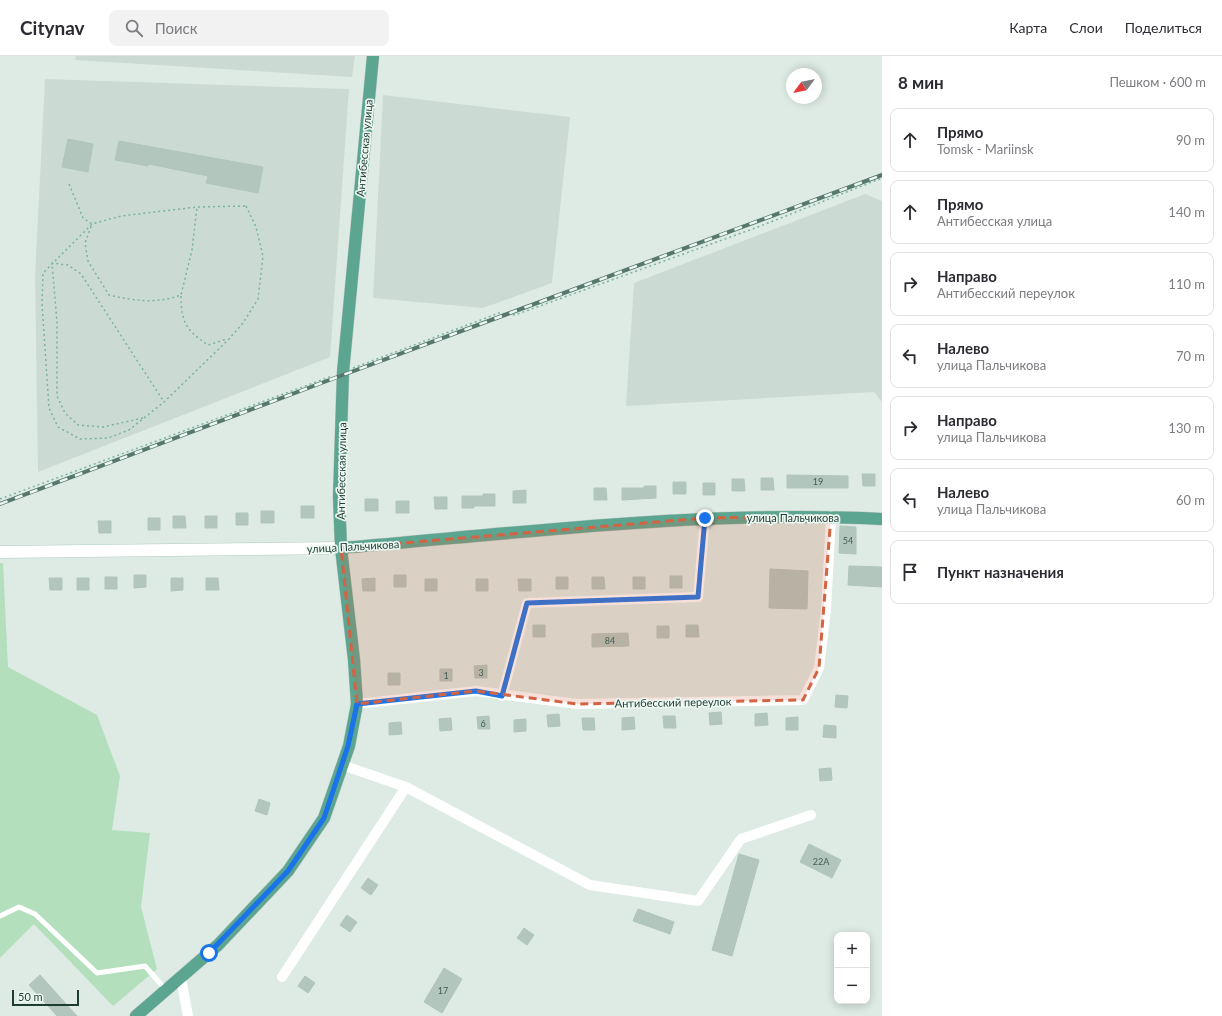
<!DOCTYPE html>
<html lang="ru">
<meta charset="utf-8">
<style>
:root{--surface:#fff;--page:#f2f2f3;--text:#2b2b33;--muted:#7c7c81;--line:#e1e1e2}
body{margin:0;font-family:Lato,sans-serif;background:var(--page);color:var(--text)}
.controls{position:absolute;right:12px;bottom:12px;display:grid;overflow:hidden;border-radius:8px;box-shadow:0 2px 10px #0003}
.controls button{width:36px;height:36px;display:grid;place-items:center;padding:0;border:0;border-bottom:1px solid var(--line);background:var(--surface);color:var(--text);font:20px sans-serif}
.compass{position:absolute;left:786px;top:12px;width:36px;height:36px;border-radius:50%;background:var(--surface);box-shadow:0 2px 10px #0003;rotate:238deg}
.scale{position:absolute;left:12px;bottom:10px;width:67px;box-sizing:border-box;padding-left:4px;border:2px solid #1d3c32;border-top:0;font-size:11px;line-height:14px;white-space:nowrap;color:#1d3c32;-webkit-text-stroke:3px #edf7f2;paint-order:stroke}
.stop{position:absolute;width:12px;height:12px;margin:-9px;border:3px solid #1a73e8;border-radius:50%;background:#fff}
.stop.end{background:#1a73e8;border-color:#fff;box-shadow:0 1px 4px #0008}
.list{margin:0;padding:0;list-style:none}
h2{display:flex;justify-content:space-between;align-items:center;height:52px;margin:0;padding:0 16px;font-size:17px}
h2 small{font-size:13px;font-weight:400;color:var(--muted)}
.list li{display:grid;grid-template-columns:26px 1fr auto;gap:12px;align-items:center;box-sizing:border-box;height:64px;margin:0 8px 8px;padding:0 8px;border:1px solid var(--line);border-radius:8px}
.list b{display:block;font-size:15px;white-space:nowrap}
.list p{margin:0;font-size:13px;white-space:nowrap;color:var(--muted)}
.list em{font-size:13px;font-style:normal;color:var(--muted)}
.icon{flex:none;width:22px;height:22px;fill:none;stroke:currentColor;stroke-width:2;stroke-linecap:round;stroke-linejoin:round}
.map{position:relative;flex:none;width:882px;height:960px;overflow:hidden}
header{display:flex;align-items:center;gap:24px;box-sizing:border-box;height:56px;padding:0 20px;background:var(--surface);border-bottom:1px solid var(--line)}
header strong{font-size:19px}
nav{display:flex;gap:22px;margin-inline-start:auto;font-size:14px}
.search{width:280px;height:36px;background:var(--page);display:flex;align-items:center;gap:10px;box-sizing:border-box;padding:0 14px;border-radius:8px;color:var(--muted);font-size:15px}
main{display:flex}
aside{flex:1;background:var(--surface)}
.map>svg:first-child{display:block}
.built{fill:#cbdbd3}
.green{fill:#b3dfbd}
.building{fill:#b2c6bd;stroke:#afc5bb}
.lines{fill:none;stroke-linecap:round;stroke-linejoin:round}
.secondary-casing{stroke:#afccc0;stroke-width:13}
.primary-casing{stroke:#c0c8c6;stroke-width:13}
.path{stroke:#7ab29e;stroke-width:1.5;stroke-dasharray:2 3;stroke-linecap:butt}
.lane{stroke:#fff;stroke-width:5}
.street{stroke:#fff;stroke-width:10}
.secondary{stroke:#fff;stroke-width:12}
.primary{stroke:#5ca590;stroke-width:12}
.rail-casing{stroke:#57786e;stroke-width:4}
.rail{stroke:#edf7f2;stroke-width:2.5;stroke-dasharray:8;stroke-linecap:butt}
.route{stroke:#1a73e8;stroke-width:5}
.marked{fill:#d26343;fill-opacity:0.2;stroke:#d26343;stroke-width:3;stroke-dasharray:8 5;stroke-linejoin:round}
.labels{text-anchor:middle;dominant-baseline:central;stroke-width:3.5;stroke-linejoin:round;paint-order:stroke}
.number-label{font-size:9px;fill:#425e55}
.street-label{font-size:11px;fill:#1d3c32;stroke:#edf7f2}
</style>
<header>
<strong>Citynav</strong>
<div class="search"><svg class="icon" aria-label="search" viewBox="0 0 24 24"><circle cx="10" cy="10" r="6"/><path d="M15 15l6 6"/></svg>Поиск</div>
<nav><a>Карта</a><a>Слои</a><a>Поделиться</a></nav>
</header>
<main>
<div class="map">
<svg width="882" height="960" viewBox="0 0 882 960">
<rect width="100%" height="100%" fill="#ddebe4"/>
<path class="built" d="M76 0H355L352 21 75 4Z
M45 23 349 33 330 301 38 416 35 220Z
M383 39 570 61 552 227 483 252 373 242Z
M865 138 882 145V346L874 336 626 350 634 227Z"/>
<path class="green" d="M0 507H3L8 611 97 659 120 720 112 774 150 777 141 851 157 913 113 950 34 868 0 902Z"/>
<path class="building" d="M68 83 93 88 88 116 62 111Z
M119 85 263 111 258 137 206 127 208 120 149 108 148 110 115 104Z
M862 418H875V430H863Z
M787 419 848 420V432H787Z
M761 422H773L774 434H761Z
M732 423H744L745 435H732Z
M673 426H686V438H673Z
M703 427H715V439H703Z
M644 430H656V442L622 444V432H644Z
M594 432H606L607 444H594Z
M526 434V447H513V435Z
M483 438H495V450H474V452H462V440H483Z
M434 441H447V453H435Z
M365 443H378V455H365Z
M396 445H409V457H396Z
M301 450H314V462H301Z
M261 455H274V467H261Z
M236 457H248V469H236Z
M173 460H185L186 472H173Z
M205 460H217V472H205Z
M148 462H160V474H148Z
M98 465H111V477H99Z
M840 470 856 471V498L839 497Z
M849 510 882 511V531L848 529Z
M770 513 808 515 807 553 769 552Z
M134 519H146V531L134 532Z
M394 519H406V531H394Z
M670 520H682V532H670Z
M105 521H117V533H105Z
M556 521H568V533H556Z
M592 521H604L605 533H592Z
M633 521H645V533H633Z
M49 522H62V534H50Z
M77 522H89V534H77Z
M171 522H183V534L171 535Z
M206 522H218L219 534H206Z
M375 522V535H363L362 523Z
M425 523H437V535H425Z
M476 523H488V535H476Z
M518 523H531V535H519Z
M533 569H545V581H533Z
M686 569H698L699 581H686Z
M657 570H669V582H657Z
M628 577 629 590 592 591V578Z
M487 609V622H475L474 610Z
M440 613H452V625H440Z
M388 617H400V629H388Z
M836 639 848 640 847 652 835 651Z
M721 656 722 668 710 669 709 657Z
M767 657 768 669 755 670V658Z
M559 658 560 670 548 671 547 659Z
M489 660 490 673H478L477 661Z
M663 660H675L676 672H664Z
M634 661 635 673 622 674V662Z
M798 661V674H786V662Z
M451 662 452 674 440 675 439 663Z
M582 662H594L595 674H583Z
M526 663V675L514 676V664Z
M401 666 402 678 389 679V667Z
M824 669 836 670V682L823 681Z
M831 712 832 724 820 725 819 713Z
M259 743 270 747 267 759 255 755Z
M809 788 841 804 832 822 800 806Z
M739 798 759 804 732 900 712 894Z
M368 822 378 829 371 839 361 832Z
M638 853 674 866 670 878 633 865Z
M347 859 357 866 350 876 340 869Z
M524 872 534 879 527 889 517 882Z
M444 912 462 923 442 957 424 946Z
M40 919 77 960H57L29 929Z
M305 920 315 927 308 937 298 930Z"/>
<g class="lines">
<defs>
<path id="secondary" d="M0 496 341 492"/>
<path id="primary" d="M341 492C521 477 701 454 882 463
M136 960 218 889 288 815 324 762 349 690 357 648 354 604 341 492 339 441 343 316 373 0"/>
</defs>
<use href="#secondary" class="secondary-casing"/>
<use href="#primary" class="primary-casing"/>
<path class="path" d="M69 128 83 162 92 168 85 187 88 205 109 239C134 245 157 248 181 239L192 194 197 151
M246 150 256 171 263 200 258 243 243 267 229 283 164 346 129 374 108 382 80 383 58 371 49 352 42 248 43 217 92 168 121 160 197 151Z
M181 240C181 267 187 275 208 289L227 283
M353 312 499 257 515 259 758 171 882 122
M143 362 103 371 78 369 65 357 57 340V266L52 207 68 209 81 218 164 346
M0 443 332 320"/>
<path class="lane" d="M0 860 19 851 35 858 97 917 145 910 166 934"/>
<path class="street" d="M502 640 527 547 698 541 705 462
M357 648 476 635 577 648 803 644 819 612 826 554 831 460
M342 709 406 731 590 829 698 845 741 783 811 759
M282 921 406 731
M181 922 188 960"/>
<use href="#secondary" class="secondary"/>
<use href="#primary" class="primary"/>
<defs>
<path id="rail" d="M0 448 324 326 882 119"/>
</defs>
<use href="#rail" class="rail-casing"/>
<use href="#rail" class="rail"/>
</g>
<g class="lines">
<path class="route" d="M209 897 288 815 324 762 348 690 357 648 476 635 502 640 527 547 698 541 705 462"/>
</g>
<path class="marked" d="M831 460 819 612 803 644 577 648 476 635 357 648 341 492 705 462Z"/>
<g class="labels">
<g class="number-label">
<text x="818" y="425">19</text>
<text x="848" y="484">54</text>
<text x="610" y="584">84</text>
<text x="481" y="616">3</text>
<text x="446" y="619">1</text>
<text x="483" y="667">6</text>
<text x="821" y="805">22А</text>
<text x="443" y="934">17</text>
</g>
<g class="street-label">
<text transform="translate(364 92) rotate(-85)">Антибесская улица</text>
<text transform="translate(341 415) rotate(-89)">Антибесская улица</text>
<text x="793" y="461">улица Пальчикова</text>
<text transform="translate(353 490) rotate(-3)">улица Пальчикова</text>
<text transform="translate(673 646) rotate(-1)">Антибесский переулок</text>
</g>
</g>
</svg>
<div class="controls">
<button>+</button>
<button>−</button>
</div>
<svg class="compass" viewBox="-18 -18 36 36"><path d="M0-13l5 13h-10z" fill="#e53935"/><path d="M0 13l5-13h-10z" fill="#7c7c81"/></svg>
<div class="scale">50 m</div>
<div class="stop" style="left:209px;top:897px"></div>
<div class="stop end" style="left:705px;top:462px"></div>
</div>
<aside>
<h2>8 мин<small>Пешком · 600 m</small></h2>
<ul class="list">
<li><svg class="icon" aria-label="ahead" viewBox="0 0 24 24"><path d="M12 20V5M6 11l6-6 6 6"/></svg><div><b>Прямо</b><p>Tomsk - Mariinsk</p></div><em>90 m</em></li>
<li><svg class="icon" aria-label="ahead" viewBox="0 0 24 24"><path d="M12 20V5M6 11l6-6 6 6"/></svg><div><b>Прямо</b><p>Антибесская улица</p></div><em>140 m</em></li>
<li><svg class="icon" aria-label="right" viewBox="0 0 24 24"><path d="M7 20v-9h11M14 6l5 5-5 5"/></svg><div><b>Направо</b><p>Антибесский переулок</p></div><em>110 m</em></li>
<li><svg class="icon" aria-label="left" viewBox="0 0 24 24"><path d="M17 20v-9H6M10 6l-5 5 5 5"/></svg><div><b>Налево</b><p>улица Пальчикова</p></div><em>70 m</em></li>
<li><svg class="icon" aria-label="right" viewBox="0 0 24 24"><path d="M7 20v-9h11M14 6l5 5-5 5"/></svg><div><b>Направо</b><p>улица Пальчикова</p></div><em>130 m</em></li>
<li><svg class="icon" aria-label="left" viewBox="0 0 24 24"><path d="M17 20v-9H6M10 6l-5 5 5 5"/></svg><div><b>Налево</b><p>улица Пальчикова</p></div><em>60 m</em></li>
<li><svg class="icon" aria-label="arrive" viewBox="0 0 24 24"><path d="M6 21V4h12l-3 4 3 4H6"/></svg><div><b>Пункт назначения</b></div></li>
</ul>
</aside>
</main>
